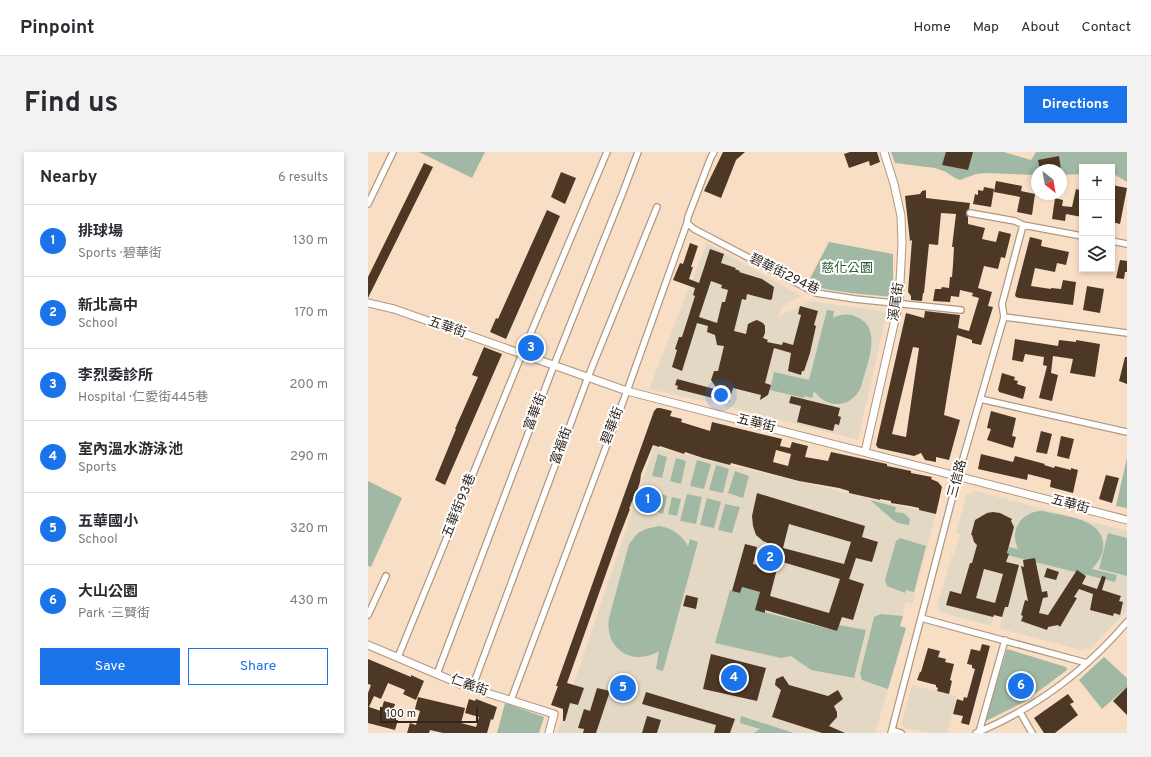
<!DOCTYPE html>
<meta charset="utf-8">
<style>
:root{--surface:#fff;--page:#f2f2f3;--text:#2b2b33;--muted:#7c7c81;--line:#e1e1e2;--accent:#1a73e8}
body{margin:0;font-family:Overpass,"Noto Sans TC",sans-serif;background:var(--page);color:var(--text)}
.controls{position:absolute;right:12px;top:12px;display:grid;overflow:hidden;border-radius:0px;box-shadow:0 2px 6px #0003}
.controls button{width:36px;height:36px;display:grid;place-items:center;padding:0;border:0;border-bottom:1px solid var(--line);background:var(--surface);color:var(--text);font:20px sans-serif}
.compass{position:absolute;left:663px;top:12px;width:36px;height:36px;border-radius:50%;background:var(--surface);box-shadow:0 2px 6px #0003;rotate:149deg}
.scale{position:absolute;left:12px;bottom:10px;width:98px;box-sizing:border-box;padding-left:4px;border:2px solid #31271e;border-top:0;font-size:11px;line-height:14px;white-space:nowrap;color:#31271e;-webkit-text-stroke:3px #fff;paint-order:stroke}
.you{position:absolute;left:353px;top:243px;width:14px;height:14px;margin:-10px;border:3px solid #fff;border-radius:50%;background:#1a73e8;box-shadow:0 0 0 6px #1a73e833}
.badge{display:grid;place-items:center;width:26px;height:26px;border-radius:50%;background:var(--accent);color:#fff;font-size:13px;font-weight:700}
.pin{position:absolute;translate:-50% -50%;border:2px solid #fff;box-shadow:0 1px 4px #0006}
.list{margin:0;padding:0;list-style:none}
h2{display:flex;justify-content:space-between;align-items:center;height:52px;margin:0;padding:0 16px;font-size:17px}
h2 small{font-size:13px;font-weight:400;color:var(--muted)}
.list li{display:grid;grid-template-columns:26px 1fr auto;gap:12px;align-items:center;box-sizing:border-box;height:72px;padding:0 16px;border-top:1px solid var(--line)}
.list b{display:block;font-size:15px;white-space:nowrap}
.list p{margin:0;font-size:13px;white-space:nowrap;color:var(--muted)}
.list em{font-size:13px;font-style:normal;color:var(--muted)}
.actions{display:flex;gap:8px;padding:12px 16px}
.actions a{flex:1;padding:9px 0;border:1px solid var(--accent);border-radius:0px;text-align:center;font-size:14px;color:var(--accent)}
.actions .main{background:var(--accent);color:#fff}
.icon{flex:none;width:22px;height:22px;fill:none;stroke:currentColor;stroke-width:2;stroke-linecap:round;stroke-linejoin:round}
.map{position:relative;flex:none;width:759px;height:581px;overflow:hidden;border-radius:0px}
header{display:flex;align-items:center;gap:24px;box-sizing:border-box;height:56px;padding:0 20px;background:var(--surface);border-bottom:1px solid var(--line)}
header strong{font-size:19px}
nav{display:flex;gap:22px;margin-inline-start:auto;font-size:14px}
.intro{display:flex;align-items:center;justify-content:space-between;box-sizing:border-box;height:96px;padding:0 24px}
h1{margin:0;font-size:28px}
.button{padding:10px 18px;border-radius:0px;background:var(--accent);color:#fff;font-size:14px;font-weight:700}
main{display:flex;gap:24px;padding:0 24px}
aside{flex:1;background:var(--surface);border-radius:0px;box-shadow:0 2px 6px #0003}
.map>svg:first-child{display:block}
.education{fill:#e3d8c4}
.green{fill:#a1b9a4}
.building{fill:#4d3825;fill-rule:evenodd}
.lines{fill:none;stroke-linecap:round;stroke-linejoin:round}
.street-casing{stroke:#b19882;stroke-width:8}
.secondary-casing{stroke:#b19882;stroke-width:9}
.street{stroke:#fff;stroke-width:5.5}
.secondary{stroke:#fff;stroke-width:7}
.labels{text-anchor:middle;dominant-baseline:central;stroke-width:4;stroke-linejoin:round;paint-order:stroke}
.park-label{font-size:13px;fill:#2c5e36;stroke:#fff}
.street-label{font-size:13px;fill:#31271e;stroke:#fff}
</style>
<header>
<strong>Pinpoint</strong>
<nav><a>Home</a><a>Map</a><a>About</a><a>Contact</a></nav>
</header>
<div class="intro"><h1>Find us</h1><a class="button">Directions</a></div>
<main>
<aside>
<h2>Nearby<small>6 results</small></h2>
<ul class="list">
<li><span class="badge">1</span><div><b>排球場</b><p>Sports · 碧華街</p></div><em>130 m</em></li>
<li><span class="badge">2</span><div><b>新北高中</b><p>School</p></div><em>170 m</em></li>
<li><span class="badge">3</span><div><b>李烈委診所</b><p>Hospital · 仁愛街445巷</p></div><em>200 m</em></li>
<li><span class="badge">4</span><div><b>室內溫水游泳池</b><p>Sports</p></div><em>290 m</em></li>
<li><span class="badge">5</span><div><b>五華國小</b><p>School</p></div><em>320 m</em></li>
<li><span class="badge">6</span><div><b>大山公園</b><p>Park · 三賢街</p></div><em>430 m</em></li>
</ul>
<div class="actions"><a class="main">Save</a><a>Share</a></div>
</aside>
<div class="map">
<svg width="759" height="581" viewBox="0 0 759 581">
<rect width="100%" height="100%" fill="#f9dec6"/>
<path class="education" d="M339 91 433 144 413 155 411 164 442 149 519 160 490 288 362 255 281 237Z
M286 295 568 362 544 452 538 450 532 474 538 476 507 581H189Z
M607 339 759 379V455L758 459 722 497 717 496 712 498 631 476 634 466 627 463 623 474 572 460 569 455 584 403 586 404 592 382 588 381 598 344Z
M544 533 589 544 579 581H560L537 576 533 572Z"/>
<path class="green" d="M51 0H117L104 26Z
M523 0H636L663 8 668 0H759V30L744 21V15H714V22L693 23V18H669V23L618 21 608 22 592 28 587 26 578 20 567 16 527 11Z
M461 90 525 102V145C496 142 466 141 439 132Z
M459 158 466 159 465 166C472 162 481 161 489 165 516 177 498 214 493 235 484 256 459 258 446 239L444 246 437 244 436 246 402 238 406 220 441 228Z
M290 302 299 305 294 326 284 324Z
M308 306 318 309 313 332 302 329Z
M759 306V356L748 354Z
M329 308 343 312 336 337 322 334Z
M348 313 361 317 355 341 341 338Z
M367 319 381 324 375 346 360 341Z
M0 329 34 346 3 415 0 414Z
M278 337 287 340 283 358 273 355Z
M291 341 299 344 295 362 286 359Z
M319 342 334 345 328 372 312 369Z
M304 345 313 347 309 364 300 362Z
M339 346 353 350 346 376 332 373Z
M502 348 528 355 527 360 536 361 542 367 541 373 530 371 525 368Z
M357 352 372 355 364 381 350 378Z
M675 359C694 364 731 366 735 389 737 401 731 409 724 417L749 423 747 430 639 403 641 395 650 397C641 378 653 359 675 359Z
M291 374C304 376 313 382 320 394L322 387 330 390 295 519 288 517 291 499C265 515 236 497 241 466L261 392 270 381 278 377Z
M740 381 759 386V424L731 417Z
M532 386 558 394 546 440 538 438 537 441 519 434 517 428 528 389Z
M374 435 392 440 388 458 469 479 471 473 498 478 486 526 443 518 423 504 413 506 347 491 362 438 372 441Z
M513 462 535 464 532 474 538 476 520 537 494 528 492 522 506 465Z
M639 497 698 515 699 518 656 550 616 570Z
M736 505 759 526V535L734 557 711 528Z
M137 551 176 565 171 581H129Z
M373 564 426 581H386L392 577 372 571Z"/>
<path class="building" d="M355 0H377L368 8 353 46 336 39Z
M482 0H509L512 10 502 14 501 9 481 16 476 2Z
M578 0H605L600 18 574 13Z
M691 4 693 18H672L670 8Z
M56 11 65 15 0 146V125Z
M193 20 208 26 197 52 183 45Z
M628 29 654 34 653 39 667 42 664 63 649 60 652 45 626 40Z
M744 33 759 36 752 72 744 70Z
M616 35 626 37 623 55 605 52 607 42 610 43V38L615 39Z
M708 37 714 39V65L698 62 697 69 684 67 687 46 695 48 694 54 704 55Z
M558 38V46L602 51 601 57 598 61 600 65V72L617 76 614 87 628 90 631 79 643 82 637 106 633 105 630 117 616 114 610 136 624 140 620 154 625 155 613 193 604 191V188L589 183 576 263 592 268 581 308 568 305V310L557 308 553 301 546 304 510 296 508 293 538 161 556 166 557 159 592 163 590 176 601 179 611 146 604 144 605 141 592 138 591 145 583 144 582 150 565 149 567 137H573L574 135 581 136 582 125H584L585 113 586 95H584L588 62 573 61 570 93 561 92 556 141H555L554 149 543 148V144L540 140 544 88 542 89 537 44 552 42 554 39ZM545 195 551 196 538 285 524 282Z
M179 58 192 64 138 187 122 180 128 166 130 167Z
M662 85 674 88 673 94 701 100 698 113 689 111 687 120 667 116 663 134 683 137V136L693 137 695 128 708 130 705 153 651 146 648 145 647 143Z
M322 91 330 94 323 115H325L321 127 331 131 342 97 356 102 353 111 368 116 367 117 372 119 371 120 394 127 406 135 404 147 402 148 379 142 378 148 374 147 366 179 378 182 380 172 386 169 389 168 395 171 397 174V181L395 186 400 188 399 190 414 193 415 190 425 193 433 163 430 162 432 154 450 159 446 173 448 174 442 201 436 219H434L433 223 420 219 423 201 406 196 397 231 403 233 400 243 392 248 393 243 365 236 361 250 309 237 310 234 307 233 309 227 350 238 343 228 346 219H350L356 194 349 193 347 183 339 180 340 174 329 171 314 219 304 215 309 198 307 197 311 185H314L327 144 325 143 327 136 305 128 312 111 315 112ZM343 129 354 133 353 136 360 138 357 150H354L349 171 331 165Z
M752 108 759 109V120H757L756 127 748 126Z
M719 134 736 137 732 161 715 158Z
M647 187 690 194 691 188 708 190V188L732 192 727 225 702 221 705 207 685 204 683 221 690 223 684 249 671 246 679 214 675 213 676 205 657 202 655 210 644 208Z
M116 195 134 202 77 333 67 328 88 277H87L110 225 104 223Z
M757 205H759V232L751 229Z
M634 221 647 225 646 228 650 229 649 232 658 235 655 247 631 240V239L630 238Z
M423 244 472 256 470 264 473 265 471 273 467 272 465 279 429 270 433 254 421 251Z
M292 256 304 259 302 264 314 267 313 270 342 279 344 270 414 287 412 294 422 296 424 290 440 294 437 305 460 309 463 300 519 312V314L543 319V321L564 325 563 327 570 330 574 335 568 362 551 358V356L542 354 523 351V349L512 347V348L481 341V339L471 336 431 329 363 311 362 313 335 306 317 300 316 302 292 294 291 295 285 293 273 322 272 330 269 339H268L261 357H262L251 385 199 531 216 536 210 553 202 551 197 569H195V557L183 553 190 534H188L286 259 289 256ZM408 298 423 302 420 314 405 310Z
M623 259 648 266 644 284 648 285 645 296 619 288 623 277 619 276Z
M673 279 684 282 679 302 668 300Z
M693 284 706 287 701 307 689 304Z
M613 302 645 310 647 304 677 312 676 313 686 316 687 314 703 318V316L710 318 705 341 682 335 683 328 660 322 659 328 610 317Z
M738 323 751 326 744 351 731 347Z
M389 341 497 374 494 385 510 390 504 410 488 406 481 427 496 432 485 468 474 465 469 479 397 458V461L387 458 392 440 374 435 372 441 364 439 377 392 389 395 385 412 398 415 402 399 407 400 403 397 404 393 395 389 388 383 385 374 384 364ZM421 372 483 390 476 412 415 396ZM411 409 472 427 461 461 402 444Z
M625 360 632 361 644 367 643 369 646 375 639 401 641 402 638 410 651 413 640 455H637L634 465 626 463 625 465 578 453 582 439 593 442 602 411H604L609 393 606 390 604 383H603L607 368 619 361ZM616 417 635 422 627 451 608 446Z
M667 406 674 440 679 439 680 445 675 446 671 461 680 463 709 418 718 424 714 432 729 437 734 424 738 425 734 438 753 444 751 449 755 450 752 463 746 461 745 464 722 458 725 442 711 437 706 445 709 446 692 475 690 473 680 475 679 478 653 469 655 464 653 463 657 448 660 449 653 414 656 415 655 408Z
M679 416 691 420 688 428 676 425Z
M318 443 330 446 328 457 315 454Z
M614 492 622 494 601 573 593 571 595 564 585 562 589 547 595 549 596 545 599 546 607 517 604 516V513L599 512 603 497 612 499Z
M560 496 572 499 570 505 578 507 577 510 586 512 582 528 584 529 581 542 569 539 570 536 568 535V533L549 528 552 520H553Z
M343 502 398 516 389 549 335 537Z
M0 507 43 525V523L56 529 48 548 35 542 37 538 20 531 13 547 6 544 1 555 13 559 16 549 27 552 23 565 28 566V568H30L27 578 0 571V541L3 533 0 532Z
M415 524 421 533 460 544 470 538 475 547 466 554 469 560V565L461 574 477 581H454L404 565 413 538 407 533 408 527Z
M759 535V563L745 549Z
M229 536 242 539 228 581H215L216 577 210 576 216 557 222 559Z
M278 540 367 567 362 581H346L348 573 274 552Z
M700 542 706 550 702 552 710 563 687 581H676L666 566Z
M50 545 97 556 93 571 108 575 111 565 97 561 101 547 107 549 108 547 129 555 125 568 123 567 119 581H75L62 578 61 581H39L42 571 48 573 52 559 47 557Z
M279 564 293 568 289 581H274Z"/>
<g class="lines">
<defs>
<path id="street" d="M0 52 25 0
M602 61 647 69 655 73 714 84
M319 71 326 77 448 141 487 147 593 158
M744 89 759 92
M636 165 759 181
M612 247 759 280
M0 463 18 424
M553 466 719 511
M30 505 154 202 239 0
M69 522 186 213 255 40 270 0
M104 536 220 225 289 55
M143 548 259 239 319 71 320 65 343 5 346 0
M652 560 664 581
M524 578 533 581
M611 580 637 488
M523 581 590 324 636 165 634 152 655 73
M608 581C666 557 718 518 759 470"/>
<path id="secondary" d="M0 151 26 157 259 239 759 368
M497 300 531 150 534 91 533 64 526 32 516 0
M0 493 97 534 186 562 181 581"/>
</defs>
<use href="#street" class="street-casing"/>
<use href="#secondary" class="secondary-casing"/>
<use href="#street" class="street"/>
<use href="#secondary" class="secondary"/>
</g>
<g class="labels">
<g class="park-label">
<text x="479" y="117">慈化公園</text>
</g>
<g class="street-label">
<text transform="translate(416 123) rotate(26)">碧華街294巷</text>
<text transform="translate(529 150) rotate(-82)">溪尾街</text>
<text transform="translate(79 176) rotate(19)">五華街</text>
<text transform="translate(168 260) rotate(-69)">富華街</text>
<text transform="translate(388 272) rotate(14)">五華街</text>
<text transform="translate(245 274) rotate(-69)">碧華街</text>
<text transform="translate(194 294) rotate(-70)">富福街</text>
<text transform="translate(590 327) rotate(-75)">三信路</text>
<text transform="translate(702 353) rotate(15)">五華街</text>
<text transform="translate(92 354) rotate(-68)">五華街93巷</text>
<text transform="translate(101 534) rotate(20)">仁義街</text>
</g>
</g>
</svg>
<div class="controls">
<button>+</button>
<button>−</button>
<button><svg class="icon" aria-label="layers" viewBox="0 0 24 24"><path d="M12 4l9 5-9 5-9-5zM3 14l9 5 9-5"/></svg></button>
</div>
<svg class="compass" viewBox="-18 -18 36 36"><path d="M0-13l5 13h-10z" fill="#e53935"/><path d="M0 13l5-13h-10z" fill="#7c7c81"/></svg>
<div class="scale">100 m</div>
<div class="you"></div>
<div class="pin badge" style="left:280px;top:348px">1</div>
<div class="pin badge" style="left:402px;top:406px">2</div>
<div class="pin badge" style="left:163px;top:196px">3</div>
<div class="pin badge" style="left:366px;top:526px">4</div>
<div class="pin badge" style="left:255px;top:536px">5</div>
<div class="pin badge" style="left:653px;top:534px">6</div>
</div>
</main>
